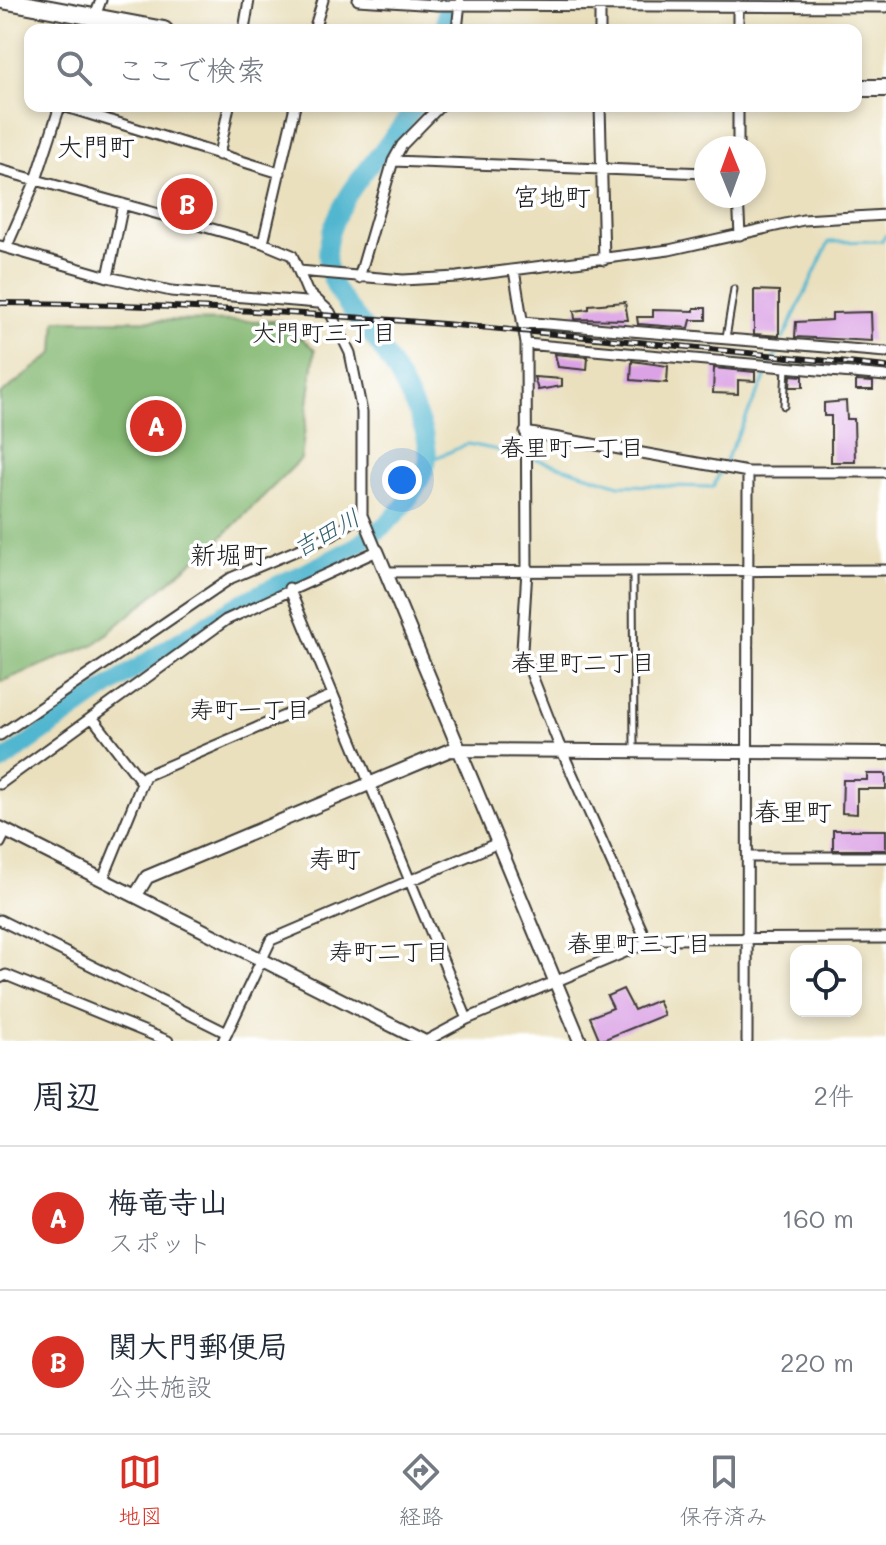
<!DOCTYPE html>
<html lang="ja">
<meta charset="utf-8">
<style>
:root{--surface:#fff;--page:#f6f6f7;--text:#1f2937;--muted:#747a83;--line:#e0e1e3;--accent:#d93025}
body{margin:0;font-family:Mali,"Klee One",sans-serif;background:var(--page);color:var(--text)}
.controls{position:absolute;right:24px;bottom:24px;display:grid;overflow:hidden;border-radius:16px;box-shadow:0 4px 12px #0003}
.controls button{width:72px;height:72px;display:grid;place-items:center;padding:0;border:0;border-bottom:2px solid var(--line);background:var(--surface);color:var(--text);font:40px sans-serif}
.compass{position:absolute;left:694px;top:136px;width:72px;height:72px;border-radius:50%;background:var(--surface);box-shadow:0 4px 12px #0003;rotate:359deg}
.you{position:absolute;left:402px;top:480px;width:28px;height:28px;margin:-20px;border:6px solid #fff;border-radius:50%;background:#1a73e8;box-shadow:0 0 0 12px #1a73e833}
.badge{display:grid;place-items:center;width:52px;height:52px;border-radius:50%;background:var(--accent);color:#fff;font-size:26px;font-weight:700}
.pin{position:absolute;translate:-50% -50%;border:4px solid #fff;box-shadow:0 2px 8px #0006}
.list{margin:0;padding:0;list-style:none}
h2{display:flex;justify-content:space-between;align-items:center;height:104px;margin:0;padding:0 32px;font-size:34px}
h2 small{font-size:26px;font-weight:400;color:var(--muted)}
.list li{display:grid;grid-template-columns:52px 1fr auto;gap:24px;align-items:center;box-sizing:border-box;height:144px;padding:0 32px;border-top:2px solid var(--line)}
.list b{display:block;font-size:30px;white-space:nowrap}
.list p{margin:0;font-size:26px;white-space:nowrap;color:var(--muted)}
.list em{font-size:26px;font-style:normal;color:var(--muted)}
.icon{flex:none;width:44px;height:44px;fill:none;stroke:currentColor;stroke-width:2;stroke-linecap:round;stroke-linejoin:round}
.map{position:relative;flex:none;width:886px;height:1041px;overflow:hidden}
.search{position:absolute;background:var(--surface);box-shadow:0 4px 12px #0003;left:24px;right:24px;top:24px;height:88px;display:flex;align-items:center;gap:20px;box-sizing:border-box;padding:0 28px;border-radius:16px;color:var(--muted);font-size:30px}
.sheet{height:392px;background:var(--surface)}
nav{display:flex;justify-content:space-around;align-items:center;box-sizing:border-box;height:112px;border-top:2px solid var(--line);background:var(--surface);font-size:22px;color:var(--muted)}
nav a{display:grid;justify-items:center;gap:4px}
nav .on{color:var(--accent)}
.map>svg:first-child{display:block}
.forest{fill:#86b974;stroke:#516a48;stroke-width:2}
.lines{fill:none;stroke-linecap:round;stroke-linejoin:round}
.stream{stroke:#51b6cf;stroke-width:3}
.river{stroke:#51b6cf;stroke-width:18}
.building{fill:#dba3e5}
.lane-casing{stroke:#3b3934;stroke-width:9}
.street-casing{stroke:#3b3934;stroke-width:13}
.secondary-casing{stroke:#3b3934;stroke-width:16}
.highway-casing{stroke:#3b3934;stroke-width:20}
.lane{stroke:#fff;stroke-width:5}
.street{stroke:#fff;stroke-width:9}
.secondary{stroke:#fff;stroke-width:12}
.highway{stroke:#fff;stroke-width:16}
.rail-casing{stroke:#1c1c1c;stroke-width:6}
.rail{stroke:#fff;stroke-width:3;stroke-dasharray:9;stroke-linecap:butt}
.labels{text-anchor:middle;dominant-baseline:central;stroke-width:7;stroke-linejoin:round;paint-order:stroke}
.neighbourhood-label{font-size:24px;fill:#1c1c1c;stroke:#fff}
.water-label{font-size:24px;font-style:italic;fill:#34616d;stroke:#fff}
.quarter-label{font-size:26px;fill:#1c1c1c;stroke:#fff}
</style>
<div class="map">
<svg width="886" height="1041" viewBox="0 0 886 1041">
<rect width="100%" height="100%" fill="#fff"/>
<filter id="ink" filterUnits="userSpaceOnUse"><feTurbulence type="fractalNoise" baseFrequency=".0125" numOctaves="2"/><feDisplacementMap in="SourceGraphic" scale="16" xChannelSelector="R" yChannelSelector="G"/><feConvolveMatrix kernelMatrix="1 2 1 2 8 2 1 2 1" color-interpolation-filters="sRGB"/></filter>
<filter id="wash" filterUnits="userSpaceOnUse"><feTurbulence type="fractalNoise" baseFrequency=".006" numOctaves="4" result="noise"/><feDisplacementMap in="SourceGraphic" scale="32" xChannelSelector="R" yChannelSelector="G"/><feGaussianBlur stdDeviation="1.8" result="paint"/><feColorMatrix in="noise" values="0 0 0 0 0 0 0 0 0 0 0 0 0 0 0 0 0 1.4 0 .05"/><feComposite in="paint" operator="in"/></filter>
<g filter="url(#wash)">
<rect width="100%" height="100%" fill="#eae0be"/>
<path class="forest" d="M56 320 281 321 315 350 301 459 222 537 95 644 0 682V395L54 353Z"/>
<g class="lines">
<path class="stream" d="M783 339 829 242 881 241 886 235
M530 457 619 485 713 487 780 346
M428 461 468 444 522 455"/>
<path class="river" d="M445 30 447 0
M0 763C77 708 155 653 238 605 295 571 372 553 410 497 416 487 424 476 427 464 434 433 395 368 377 343 355 312 321 286 328 244 337 192 388 150 415 106"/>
</g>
<g id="blocks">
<path class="building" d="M754 290 779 291V336L754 334Z
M625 302 628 320 575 319 574 311 589 309V305Z
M694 308H706V320H691L689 328 638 324 637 317H653V310L694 311Z
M871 312 872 341 795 337 796 322 832 320V313Z
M555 354 588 357 587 370 558 367Z
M632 361 668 366 667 383 631 380Z
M714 368 755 372V381L738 380V394L713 393Z
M791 375 803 376V387H790Z
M534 377 562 379V386L538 390Z
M856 381 873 382V390H856Z
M846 401 847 419H854L855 462H831V416H824V403Z
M867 774H886V789H857V814L842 813 843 780H867Z
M833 830H886V850H833Z
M623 989 634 1010 658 1000 664 1015 600 1041 590 1017 613 1008 607 996Z"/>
</g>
</g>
<g filter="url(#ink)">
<use href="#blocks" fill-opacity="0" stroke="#3b3934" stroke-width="2"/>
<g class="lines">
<defs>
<path id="lane" d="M726 338 734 289
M784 406 786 367
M633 571 634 749"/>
<path id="street" d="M358 0 437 5 886 7
M90 30 101 0
M244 30 249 0
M314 30 323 0
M457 30 460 2
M600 30V1
M738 30V6
M63 106 280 173
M600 106 604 260
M738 148V106
M219 155 229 106
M393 161 706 173
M0 170 263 243 292 255 307 291 330 312 350 353 362 412V515L377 551 226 620 0 784
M738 196 740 235
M263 243 295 106
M0 246 108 277 171 291 318 303
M7 246 36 180 60 106
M514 270 526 344 527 570 522 650 558 742 647 942
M299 271 403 280 457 277 669 250 803 220 886 215
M108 277 123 204
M359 278 393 161 402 145 440 106
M522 322 886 352
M526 344 886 376
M525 432 748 472H886
M386 572 886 570
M289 588 467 1019
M92 717 141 781
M0 735 231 578 333 535 362 515
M0 843 6 831
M749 857H886
M103 879 145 776 333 695
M0 920 227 1033
M0 978 6 975 168 1041
M223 1041 271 940 498 843
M426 1041 467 1019 656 939 886 938
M747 1041 748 472"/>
<path id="secondary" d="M377 551 580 1041
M0 828 423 1041
M136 895 147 877 450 750 886 753"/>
<path id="highway" d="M2 0 164 30
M856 88H886"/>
</defs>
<use href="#lane" class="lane-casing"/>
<use href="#street" class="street-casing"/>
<use href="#secondary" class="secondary-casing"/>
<use href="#highway" class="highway-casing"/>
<use href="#lane" class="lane"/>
<use href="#street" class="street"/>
<use href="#secondary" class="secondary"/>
<use href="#highway" class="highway"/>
<defs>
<path id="rail" d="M0 303C296 304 591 337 886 367"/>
</defs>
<use href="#rail" class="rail-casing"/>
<use href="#rail" class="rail"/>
</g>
</g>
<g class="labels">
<g class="neighbourhood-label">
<text x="324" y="331">大門町三丁目</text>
<text x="572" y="446">春里町一丁目</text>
<text x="583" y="661">春里町二丁目</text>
<text x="250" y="708">寿町一丁目</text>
<text x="639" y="942">春里町三丁目</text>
<text x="389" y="950">寿町二丁目</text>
</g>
<g class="water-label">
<text transform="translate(326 532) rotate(-29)">吉田川</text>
</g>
<g class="quarter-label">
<text x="96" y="146">大門町</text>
<text x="552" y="196">宮地町</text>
<text x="229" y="554">新堀町</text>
<text x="793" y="811">春里町</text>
<text x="335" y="858">寿町</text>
</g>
</g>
</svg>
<div class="controls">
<button><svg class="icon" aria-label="locate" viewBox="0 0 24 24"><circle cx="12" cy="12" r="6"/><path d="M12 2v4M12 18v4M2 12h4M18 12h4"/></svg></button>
</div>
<svg class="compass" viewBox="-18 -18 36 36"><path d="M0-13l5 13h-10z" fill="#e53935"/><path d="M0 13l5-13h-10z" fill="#747a83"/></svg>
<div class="you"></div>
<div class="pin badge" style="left:156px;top:426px">A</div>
<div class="pin badge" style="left:187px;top:204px">B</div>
<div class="search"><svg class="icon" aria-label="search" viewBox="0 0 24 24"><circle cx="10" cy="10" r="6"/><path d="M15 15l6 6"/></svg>ここで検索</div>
</div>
<section class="sheet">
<h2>周辺<small>2件</small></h2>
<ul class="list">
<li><span class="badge">A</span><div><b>梅竜寺山</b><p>スポット</p></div><em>160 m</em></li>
<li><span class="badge">B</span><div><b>関大門郵便局</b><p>公共施設</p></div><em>220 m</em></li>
</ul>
</section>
<nav>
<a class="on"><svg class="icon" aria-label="map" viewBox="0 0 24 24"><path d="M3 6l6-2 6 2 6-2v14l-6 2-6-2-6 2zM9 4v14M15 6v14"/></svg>地図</a>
<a><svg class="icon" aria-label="directions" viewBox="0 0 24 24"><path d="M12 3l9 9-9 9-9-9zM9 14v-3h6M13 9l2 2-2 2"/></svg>経路</a>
<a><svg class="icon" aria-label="saved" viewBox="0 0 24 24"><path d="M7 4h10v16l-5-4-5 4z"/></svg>保存済み</a>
</nav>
